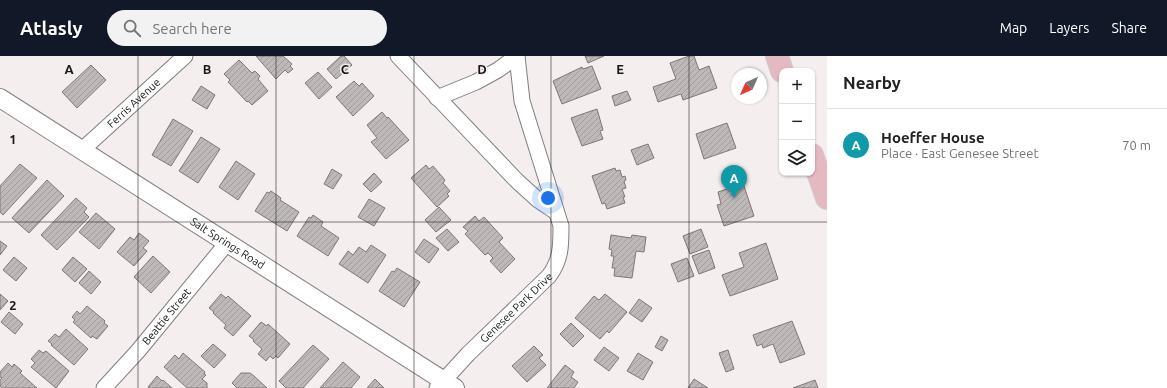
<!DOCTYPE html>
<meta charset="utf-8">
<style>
:root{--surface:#fff;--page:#f2f2f2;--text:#202124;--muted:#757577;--line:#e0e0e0;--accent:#111827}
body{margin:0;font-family:Ubuntu,sans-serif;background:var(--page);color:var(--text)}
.controls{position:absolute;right:12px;top:12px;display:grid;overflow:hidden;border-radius:8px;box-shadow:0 1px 3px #0004}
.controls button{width:36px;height:36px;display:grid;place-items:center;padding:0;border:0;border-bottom:1px solid var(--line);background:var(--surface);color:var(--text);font:20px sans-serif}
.compass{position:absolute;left:731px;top:12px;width:36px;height:36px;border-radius:50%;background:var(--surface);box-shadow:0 1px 3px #0004;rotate:225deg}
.you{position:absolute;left:548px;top:142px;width:14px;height:14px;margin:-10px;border:3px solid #fff;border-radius:50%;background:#1a73e8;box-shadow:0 0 0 6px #1a73e833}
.badge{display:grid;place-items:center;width:26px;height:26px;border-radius:50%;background:var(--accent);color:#fff;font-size:13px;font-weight:700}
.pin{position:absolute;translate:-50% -33px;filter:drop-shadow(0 1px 2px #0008)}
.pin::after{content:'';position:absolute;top:21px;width:14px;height:12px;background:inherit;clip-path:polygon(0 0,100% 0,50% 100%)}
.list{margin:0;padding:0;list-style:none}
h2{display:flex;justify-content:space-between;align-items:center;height:52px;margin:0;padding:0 16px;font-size:17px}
h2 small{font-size:13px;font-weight:400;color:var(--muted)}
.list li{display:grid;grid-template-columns:26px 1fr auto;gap:12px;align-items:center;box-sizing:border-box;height:72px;padding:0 16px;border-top:1px solid var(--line)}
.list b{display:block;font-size:15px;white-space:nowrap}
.list p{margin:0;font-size:13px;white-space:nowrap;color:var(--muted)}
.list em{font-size:13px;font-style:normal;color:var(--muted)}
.icon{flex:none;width:22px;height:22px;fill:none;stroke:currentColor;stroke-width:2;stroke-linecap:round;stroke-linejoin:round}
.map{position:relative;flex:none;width:827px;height:332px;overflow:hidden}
header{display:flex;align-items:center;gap:24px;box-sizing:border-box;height:56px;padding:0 20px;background:var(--accent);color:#fff}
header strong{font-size:19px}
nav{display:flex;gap:22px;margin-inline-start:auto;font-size:14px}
.search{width:280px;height:36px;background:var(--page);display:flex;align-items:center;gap:10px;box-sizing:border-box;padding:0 14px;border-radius:22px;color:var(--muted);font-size:15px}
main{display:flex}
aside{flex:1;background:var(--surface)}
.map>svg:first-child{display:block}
.building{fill:url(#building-hatch);stroke:#7e7778}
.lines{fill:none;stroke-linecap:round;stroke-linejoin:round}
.minor-casing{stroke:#837d7e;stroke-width:17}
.tertiary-casing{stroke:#837d7e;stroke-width:20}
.primary-casing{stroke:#ccc;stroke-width:24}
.minor{stroke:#fff;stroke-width:15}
.tertiary{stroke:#fff;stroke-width:18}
.primary{stroke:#e5b9c1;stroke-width:22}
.grid{fill:none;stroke:#181616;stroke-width:1;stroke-opacity:0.55}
.labels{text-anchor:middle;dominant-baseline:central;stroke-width:3;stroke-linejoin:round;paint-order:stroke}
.street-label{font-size:11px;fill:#181616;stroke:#f5eeef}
.grid-label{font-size:13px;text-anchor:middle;font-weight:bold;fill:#181616;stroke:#f5eeef;stroke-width:3;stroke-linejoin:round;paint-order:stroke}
</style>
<header>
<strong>Atlasly</strong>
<div class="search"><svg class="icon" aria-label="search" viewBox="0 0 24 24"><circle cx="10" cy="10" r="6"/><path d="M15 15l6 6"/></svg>Search here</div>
<nav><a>Map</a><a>Layers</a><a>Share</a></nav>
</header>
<main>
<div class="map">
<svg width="827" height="332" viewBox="0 0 827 332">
<defs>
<pattern id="building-hatch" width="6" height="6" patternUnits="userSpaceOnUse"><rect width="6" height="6" fill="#bfb8b9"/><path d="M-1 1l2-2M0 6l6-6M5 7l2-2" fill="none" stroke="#a39d9e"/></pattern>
</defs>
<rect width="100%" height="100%" fill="#f5eeef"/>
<path class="building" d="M256 0H283L292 8 290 10 293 13 288 17 285 14 276 23Z
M341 0H344L352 9 336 23 327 13Z
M585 0H604L588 7Z
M689 0H694L699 14 709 10 717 32 683 44 681 38 658 46 653 31 676 23 670 7Z
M239 4 252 17 255 15 260 20 258 23 268 35 252 49 248 45 247 46 228 26 230 24 224 18Z
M91 9 106 24 77 52 62 36Z
M592 10 601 33 562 48 553 25 582 11 583 13Z
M318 16 332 31 319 43 305 27Z
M354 25 359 30 362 27 374 40 353 60 336 41Z
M201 30 215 39 207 53 192 44Z
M627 35 631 44 615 50 612 40Z
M597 53 603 74 600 75 603 83 582 90 571 62Z
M382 56 387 62 388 61 409 84 386 103 371 86 377 82 367 69Z
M173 63 193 75 171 110 152 99Z
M727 67 736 92 704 103 696 78Z
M201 81 220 93 198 127 179 115Z
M648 88 654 102 637 109 631 94Z
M236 105 255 118 238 144 219 131Z
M20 108 37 122 3 159 0 156V130Z
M426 109 429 113 433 110 445 124 443 127 450 135 447 138 449 140 437 151 411 122Z
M615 112 616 115 620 114 622 121 625 120 626 124 624 125 626 132 622 133 625 141H623L625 147 607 153 605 147 602 148 592 120Z
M332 113 342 119 333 133 324 128Z
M374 117 382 126 371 136 363 128Z
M741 121 754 160 724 170 717 149 721 148 718 136 727 133 725 126Z
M47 124 64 140 29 177 12 162Z
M271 135 281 142 280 144 299 156 287 175 255 155 267 136 269 137Z
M76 142 87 152 84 156 89 161 57 194 41 179Z
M369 143 385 152 374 170 358 161Z
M439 151 451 164 436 176 425 164Z
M96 157 115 173 99 193 79 176Z
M313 159 323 166 321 170 339 182 328 200 297 180 309 161 311 162Z
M475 160 479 165 484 161 503 182 499 186 515 203 501 217 490 205 493 202 488 197 485 199 465 178 468 175 463 171Z
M447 173 459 186 448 195 436 182Z
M701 173 708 191 690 198 683 180Z
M139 177 149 185 143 192 147 195 134 210 117 196 130 181 134 184Z
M611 179 631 182 632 179 646 181 644 196 636 195 632 222 614 220 615 212H612L614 200H611L612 194 609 193Z
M424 183 439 193 429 207 415 196Z
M0 185 7 190 0 199Z
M766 187 778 223 730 240 722 219 744 211 739 197Z
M371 189 386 199 368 227 339 208 348 195 353 199 359 191 366 196Z
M709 194 715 212 699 218 692 200Z
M153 200 170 216 151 237 134 221Z
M14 201 27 212 16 225 3 214Z
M73 201 87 213 75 226 62 214Z
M687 202 694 220 678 226 671 208Z
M397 212 420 226 404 251 379 235 392 215 394 216Z
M89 215 101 226 91 238 79 227Z
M0 238 8 245 0 254Z
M221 238 226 242 228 240 251 260 233 280 224 272 226 269 213 257 214 256 209 252Z
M605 238 627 256 609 277 607 275 600 283 575 262 594 240 599 244Z
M639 243 652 252 642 266 629 257Z
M87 250 105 265 104 267 108 270 97 283 92 280 91 282 73 266 75 264 72 261 77 255 80 258Z
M9 256 23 268 15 278 1 266Z
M792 265 805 298 780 307 773 288 763 292 762 288 757 290 753 279Z
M261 266 267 270 268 268 290 288 278 302 276 300 273 303 270 300 266 305 258 298 262 293 253 285 254 284 249 280Z
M571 267 584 280 573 291 560 278Z
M66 273 88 293 74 309 51 289 52 288 48 285 55 278 59 281Z
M661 280 668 284 662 295 655 291Z
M213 288 226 299 214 312 201 300Z
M313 289 329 303 303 332H286L279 325Z
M534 290 543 299 539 302 546 309 527 326 512 310Z
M604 291 619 302 609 315 594 304Z
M39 294 43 297 46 295 69 315 56 332 31 311 35 307 31 303Z
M728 294 734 313 726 316 719 297Z
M183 297 205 316 204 318 206 319 202 323 207 327V332H187L164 311 175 299 179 303Z
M638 297 653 306 643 324 627 315Z
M343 306 360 321 351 332H320Z
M8 307 12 311 14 308 22 315 20 317 37 332H2L0 330V324L2 322 0 321V316Z
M565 309 574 316 571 321 578 326 574 332H547Z
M241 317H250L254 320 267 332H237L232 327Z
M157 320 162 325 163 324 172 332H149L148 331Z
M375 323 384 332H367Z
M694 323 708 332H688Z
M815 324 818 332H793Z"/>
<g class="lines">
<defs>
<g id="minor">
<path d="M398 0 516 124 538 144 556 156"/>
<path d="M437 42 476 26 498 14 517 0"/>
<path id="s1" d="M82 94 185 0"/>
<path id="s2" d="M104 332 138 295 227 187"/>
<path id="s3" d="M437 332 468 298 549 220C561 204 561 190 561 170L522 45 517 0"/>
</g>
<g id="tertiary">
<path id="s4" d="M0 42 455 332"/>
</g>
<path id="primary" d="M777 0 782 15
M812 99 827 142"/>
</defs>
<use href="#minor" class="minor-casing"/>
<use href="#tertiary" class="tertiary-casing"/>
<use href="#primary" class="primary-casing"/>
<use href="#minor" class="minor"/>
<use href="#tertiary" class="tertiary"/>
<use href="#primary" class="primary"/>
</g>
<path class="grid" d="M138 0V332M276 0V332M414 0V332M551 0V332M689 0V332M0 166H827"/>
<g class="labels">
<g class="street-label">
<text stroke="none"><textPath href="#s1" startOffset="70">Ferris Avenue</textPath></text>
<text stroke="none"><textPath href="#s4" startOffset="270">Salt Springs Road</textPath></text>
<text stroke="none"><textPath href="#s3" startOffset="113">Genesee Park Drive</textPath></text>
<text stroke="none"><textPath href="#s2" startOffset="95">Beattie Street</textPath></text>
</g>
</g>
<g class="grid-label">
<text x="69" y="18">A</text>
<text x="207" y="18">B</text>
<text x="345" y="18">C</text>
<text x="482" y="18">D</text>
<text x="620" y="18">E</text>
<text x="13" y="88">1</text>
<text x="13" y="254">2</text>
</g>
</svg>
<div class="controls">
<button>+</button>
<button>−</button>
<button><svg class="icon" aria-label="layers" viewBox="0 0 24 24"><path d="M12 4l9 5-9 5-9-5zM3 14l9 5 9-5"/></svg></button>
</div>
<svg class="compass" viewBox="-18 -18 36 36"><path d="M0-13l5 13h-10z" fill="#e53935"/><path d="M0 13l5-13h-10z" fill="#757577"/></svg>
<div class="you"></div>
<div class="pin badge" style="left:734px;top:142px;background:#0f9aa8">A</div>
</div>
<aside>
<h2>Nearby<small></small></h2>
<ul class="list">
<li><span class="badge" style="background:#0f9aa8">A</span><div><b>Hoeffer House</b><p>Place · East Genesee Street</p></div><em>70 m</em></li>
</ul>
</aside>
</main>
